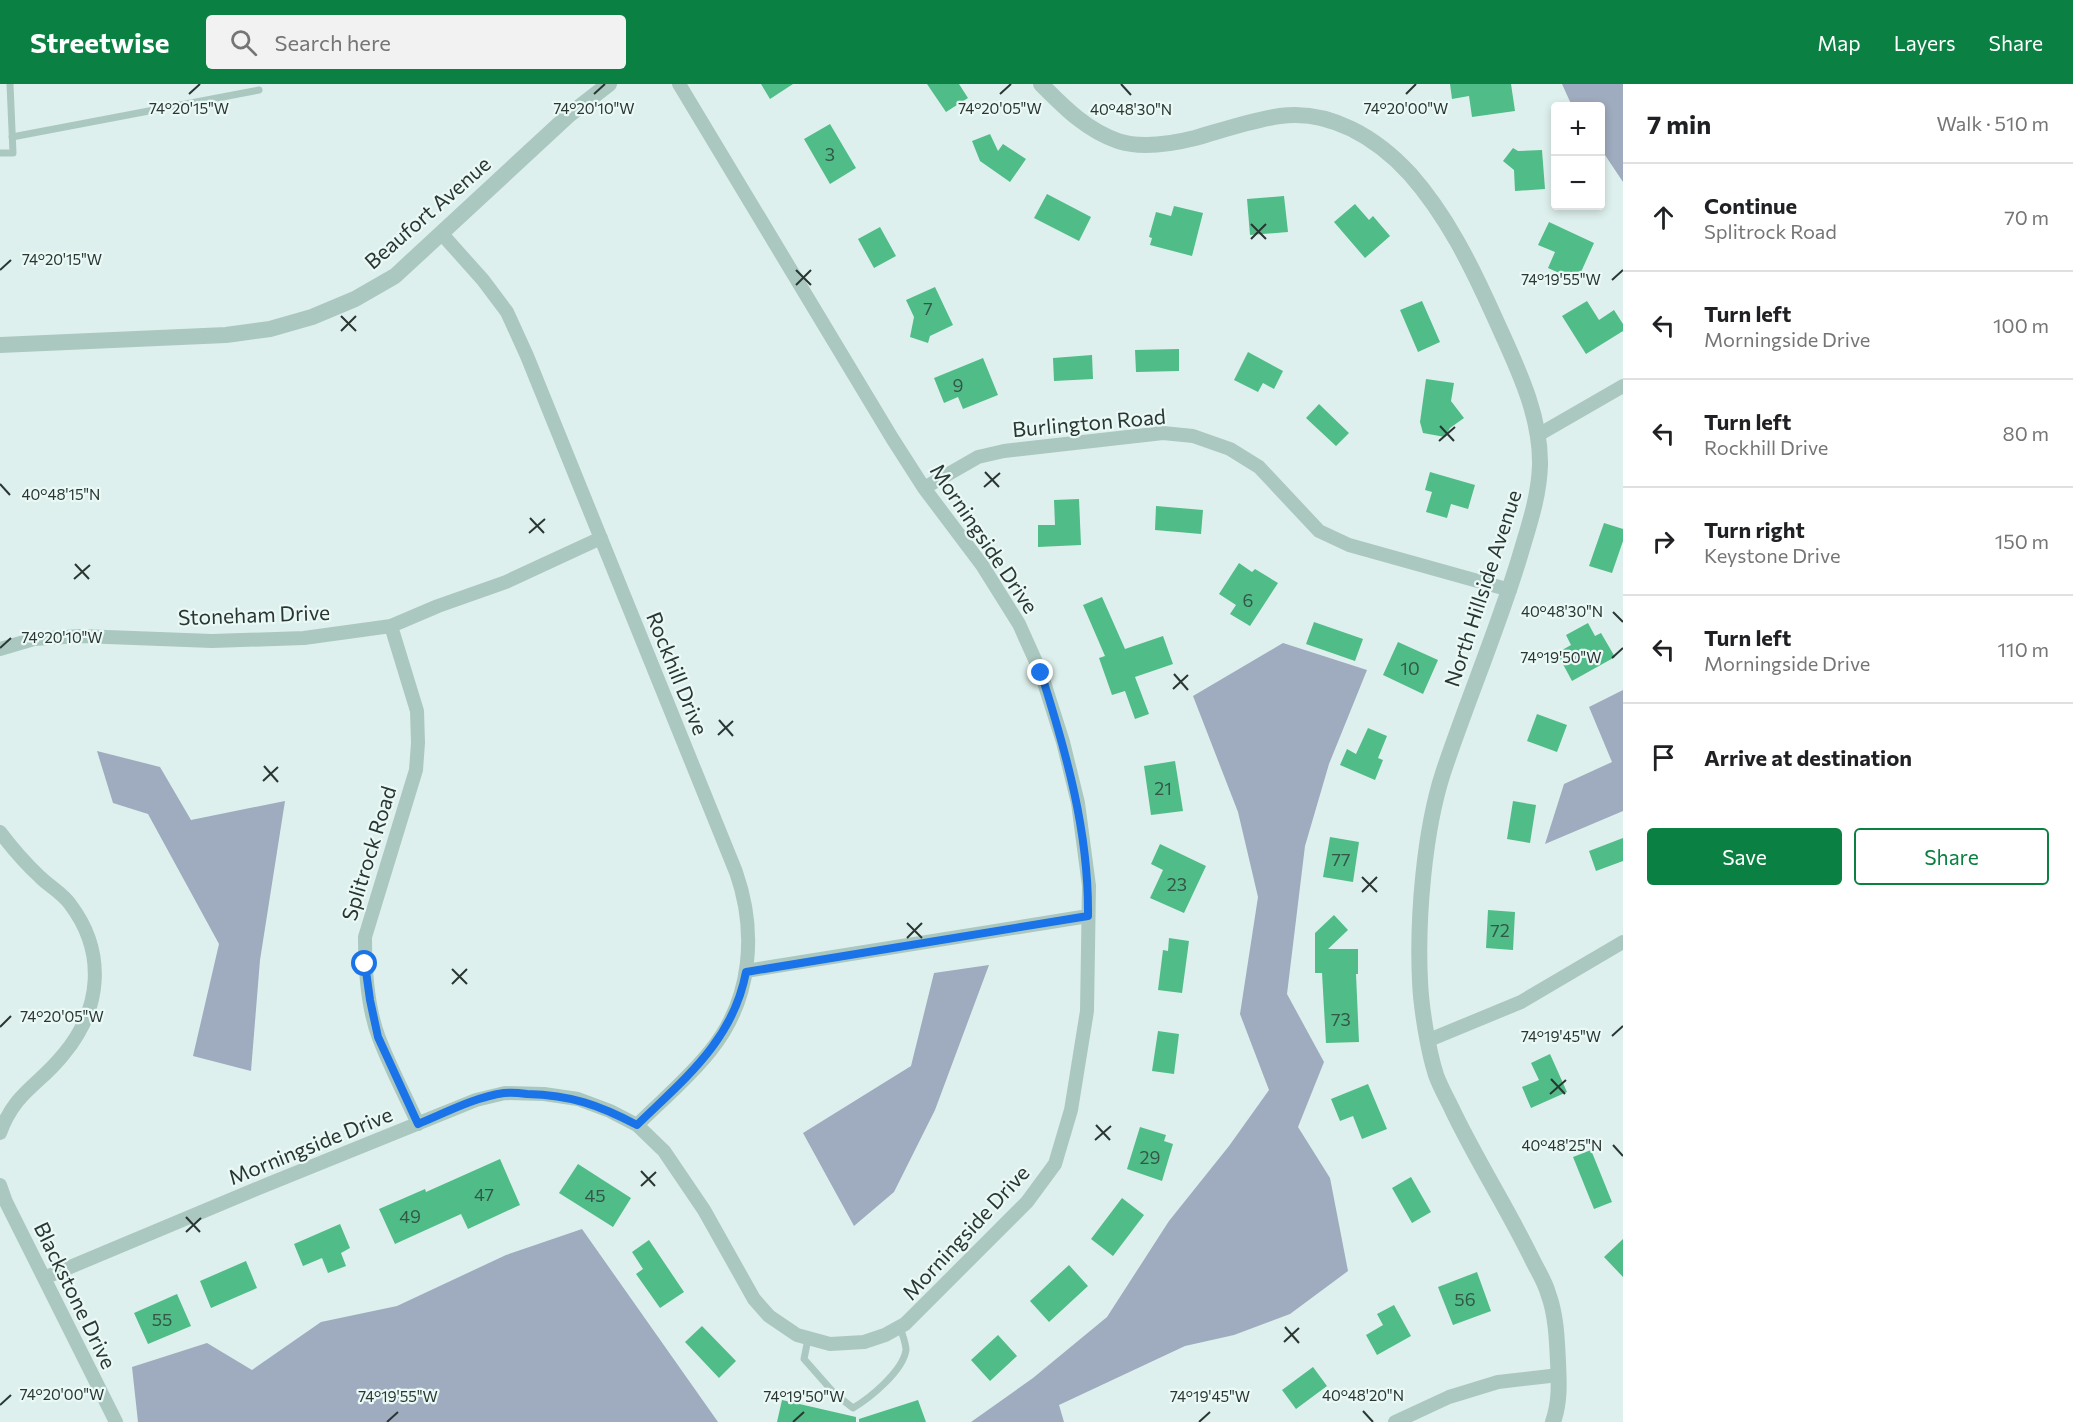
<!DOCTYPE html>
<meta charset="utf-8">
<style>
:root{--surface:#fff;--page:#f2f2f2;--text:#202124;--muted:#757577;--line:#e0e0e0;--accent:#0b8043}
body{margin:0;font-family:Commissioner,sans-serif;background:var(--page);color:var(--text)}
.controls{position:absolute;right:18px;top:18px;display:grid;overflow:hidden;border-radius:6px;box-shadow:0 3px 9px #0003}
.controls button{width:54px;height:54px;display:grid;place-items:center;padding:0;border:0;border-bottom:2px solid var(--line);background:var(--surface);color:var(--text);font:30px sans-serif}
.stop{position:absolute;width:18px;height:18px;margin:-14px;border:4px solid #1a73e8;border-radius:50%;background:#fff}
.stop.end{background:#1a73e8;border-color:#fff;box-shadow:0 2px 6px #0008}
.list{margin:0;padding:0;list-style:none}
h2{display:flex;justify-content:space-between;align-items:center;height:78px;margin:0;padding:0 24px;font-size:26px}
h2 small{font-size:20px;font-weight:400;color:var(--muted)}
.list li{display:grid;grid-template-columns:39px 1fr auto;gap:18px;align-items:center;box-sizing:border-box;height:108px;padding:0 24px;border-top:2px solid var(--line)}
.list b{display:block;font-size:22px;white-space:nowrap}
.list p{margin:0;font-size:20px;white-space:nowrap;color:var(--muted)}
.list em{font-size:20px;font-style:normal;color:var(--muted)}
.actions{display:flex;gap:12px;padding:18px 24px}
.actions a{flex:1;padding:14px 0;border:2px solid var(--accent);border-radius:6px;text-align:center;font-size:21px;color:var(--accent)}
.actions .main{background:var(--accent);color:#fff}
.icon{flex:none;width:33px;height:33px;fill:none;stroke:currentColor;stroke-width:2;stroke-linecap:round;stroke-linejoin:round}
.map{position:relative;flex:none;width:1623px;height:1338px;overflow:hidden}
header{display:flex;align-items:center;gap:36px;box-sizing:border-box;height:84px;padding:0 30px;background:var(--accent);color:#fff}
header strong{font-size:28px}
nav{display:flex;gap:33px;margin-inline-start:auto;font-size:21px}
.search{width:420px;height:54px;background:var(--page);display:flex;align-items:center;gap:15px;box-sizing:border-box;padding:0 21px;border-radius:6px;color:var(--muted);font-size:22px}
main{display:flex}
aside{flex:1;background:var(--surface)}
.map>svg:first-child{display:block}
.green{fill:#9fabbe}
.building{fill:#50bc88}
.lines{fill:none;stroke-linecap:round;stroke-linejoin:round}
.service{stroke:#aac8c0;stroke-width:7}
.minor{stroke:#aac8c0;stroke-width:14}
.tertiary{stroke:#aac8c0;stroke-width:16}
.route{stroke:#1a73e8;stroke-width:8}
.ticks{fill:none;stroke:#293631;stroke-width:2}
.labels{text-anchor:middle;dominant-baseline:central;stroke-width:4.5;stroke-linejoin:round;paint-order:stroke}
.number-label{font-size:18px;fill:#335847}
.street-label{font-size:21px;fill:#293631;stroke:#eaf8f6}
.ticks-label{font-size:15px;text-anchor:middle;fill:#293631;stroke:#eaf8f6;stroke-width:4.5;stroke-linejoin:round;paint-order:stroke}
</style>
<header>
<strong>Streetwise</strong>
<div class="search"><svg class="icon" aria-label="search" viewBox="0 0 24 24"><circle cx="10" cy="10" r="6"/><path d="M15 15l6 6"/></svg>Search here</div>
<nav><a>Map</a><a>Layers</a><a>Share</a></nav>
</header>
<main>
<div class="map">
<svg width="1623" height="1338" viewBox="0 0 1623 1338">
<rect width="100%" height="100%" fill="#def0ed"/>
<path class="green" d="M1562 0H1623V98L1601 65 1600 22H1572Z
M1283 559 1367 586 1329 680 1305 762 1287 910 1324 978 1298 1043 1330 1094 1348 1187 1290 1230 1234 1251 1185 1262 1059 1321 1064 1338H971L1033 1294 1107 1233 1169 1137 1229 1062 1269 1006 1240 930 1258 813 1238 728 1193 612Z
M1623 606V727L1545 760 1564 700 1612 678 1589 623Z
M97 667 160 683 191 736 285 717 260 876 251 987 193 972 219 860 148 730 113 719Z
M989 881 935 1026 894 1108 854 1142 803 1049 911 982 934 889Z
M582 1145 718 1338H138L132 1283 207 1259 252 1286 321 1238 397 1222 506 1171Z"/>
<path class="building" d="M761 0H793L770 15Z
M927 0H959L968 14 946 28Z
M1450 0H1511L1515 27 1472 33 1469 12 1452 15Z
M830 40 856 84 830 100 804 55Z
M990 50 998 67 1003 60 1026 75 1010 98 980 77 972 57Z
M1513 64 1518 67 1542 66 1545 105 1515 107 1514 86 1503 77Z
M1047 110 1091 133 1079 157 1034 134Z
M1284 112 1288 148 1250 151 1247 115Z
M1355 120 1369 136 1373 132 1390 152 1365 174 1334 138Z
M1174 122 1203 129 1192 172 1150 161 1152 154 1149 153 1156 128 1171 132Z
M1549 138 1594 159 1577 197 1548 184 1555 168 1538 161Z
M880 143 896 172 874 184 858 155Z
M935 203 953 241 930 252 928 259 910 253 914 233 906 216Z
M1422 217 1440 258 1418 268 1400 226Z
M1587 217 1599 236 1614 226 1623 240V247L1586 270 1562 232Z
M1179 265V287L1136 288 1135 266Z
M1248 268 1283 287 1274 305 1263 299 1258 308 1234 296Z
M1092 271 1093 295 1054 297 1053 274Z
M983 274 998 311 963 325 958 313 944 319 934 294Z
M1426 295 1454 299 1451 317 1464 334 1450 344 1445 353 1423 349 1420 338Z
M1319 320 1349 349 1336 362 1306 334Z
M1430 388 1475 401 1468 425 1451 420 1447 434 1426 428 1432 408 1425 406Z
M1079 415 1081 461 1038 463V441H1055L1054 416Z
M1156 422 1203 426 1201 450 1155 446Z
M1604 439 1623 445V457L1612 489 1589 482Z
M1239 479 1252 488 1255 485 1278 499 1250 542 1230 530 1236 521 1219 510Z
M1102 513 1125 565 1163 552 1173 580 1135 593 1149 630 1135 635 1125 607 1112 611 1099 574 1105 572 1083 521Z
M1314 538 1363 555 1355 577 1306 560Z
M1588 539 1595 552 1601 549 1615 573 1572 597 1557 569 1571 561 1566 551Z
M1398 558 1438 576 1423 610 1383 591Z
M1537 630 1567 641 1557 668 1527 657Z
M1368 644 1387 652 1378 674 1383 676 1375 696 1340 681 1347 665 1356 670Z
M1175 677 1183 727 1151 731 1144 682Z
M1513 717 1536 721 1530 759 1507 755Z
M1330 753 1359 758 1353 798 1323 793Z
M1623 754V777L1596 787 1589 767Z
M1160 760 1206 782 1184 829 1150 814 1163 786 1151 780Z
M1488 826 1515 828 1513 866 1486 864Z
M1334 831 1348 846 1328 865H1358V890H1356L1359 958 1326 959 1322 889H1315V849Z
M1169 854 1189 857 1182 909 1158 906 1163 866 1168 867Z
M1158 947 1179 950 1174 990 1152 987Z
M1550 970 1567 1008 1531 1024 1522 1003 1539 996 1531 979Z
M1368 1000 1387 1045 1362 1055 1353 1032 1340 1037 1331 1015Z
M1140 1043 1166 1051 1164 1057 1173 1060 1162 1097 1127 1085Z
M1591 1066 1612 1118 1594 1125 1573 1073Z
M500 1075 520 1121 468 1145 461 1130 395 1160 379 1125 425 1105 426 1108Z
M578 1080 631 1114 613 1143 559 1109Z
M1411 1093 1431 1128 1412 1139 1392 1104Z
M1122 1114 1144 1131 1113 1172 1091 1155Z
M340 1140 350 1164 341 1169 346 1182 328 1189 322 1174 303 1182 294 1160Z
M1623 1155V1193L1604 1173Z
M649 1156 684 1208 660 1224 636 1190 643 1185 632 1168Z
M246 1177 257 1204 211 1224 200 1197Z
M1069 1181 1088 1202 1049 1238 1030 1217Z
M1477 1188 1491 1227 1453 1241 1438 1203Z
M177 1210 191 1242 148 1260 134 1229Z
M1394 1221 1411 1252 1377 1271 1366 1251 1383 1241 1377 1230Z
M702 1242 736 1277 719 1294 685 1258Z
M998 1251 1017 1272 990 1297 971 1276Z
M1313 1283 1327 1302 1296 1325 1282 1306Z
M782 1316 856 1333V1338H777Z
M918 1316 926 1338H859V1335Z"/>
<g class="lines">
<path class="service" d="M12 53 259 6
M0 69H13L10 0
M808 1255 804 1275 834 1309 853 1324C870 1314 903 1287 906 1266 906 1259 902 1250 900 1243"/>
<path class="minor" d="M441 149 483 196 507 228 527 272 736 788C757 848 752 915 711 966 689 994 661 1017 637 1041
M1538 351 1623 302
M924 404 978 373 1004 367 1163 349 1193 352 1230 365 1259 383 1319 447 1349 461 1510 506
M391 542 417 627 418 659 416 686 365 853C365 886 367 923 379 954 390 983 405 1011 418 1040
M0 565 34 555 81 552 212 557 304 554 391 542 438 522 506 498 601 454
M0 748C12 764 25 779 40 793 49 802 62 809 70 820 107 869 101 926 63 971 38 1002 15 1008 0 1049
M746 887 1088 832
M1429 956 1521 918 1623 858
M0 1101 6 1118 116 1338
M44 1194 266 1101 476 1016 505 1009 544 1010 578 1015 610 1027 637 1041 664 1067 704 1126 754 1215 769 1232 797 1251 830 1260 864 1258 885 1251 905 1240 1027 1118 1055 1080 1071 1026 1087 927 1089 802 1078 719 1063 658 1041 589 1019 540 982 481 924 404 892 354 679 0
M1395 1338 1449 1313 1498 1298 1559 1291"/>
<path class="tertiary" d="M1041 0C1064 23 1086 46 1118 57 1142 65 1171 60 1195 54 1223 46 1252 36 1280 32 1330 25 1377 54 1410 90 1447 132 1471 181 1494 232 1515 279 1541 329 1540 381 1539 414 1528 444 1519 475 1497 547 1467 617 1443 689 1424 748 1417 835 1420 897 1421 923 1428 966 1436 991 1440 1002 1446 1013 1451 1023 1476 1076 1508 1125 1533 1177 1538 1187 1545 1198 1548 1209 1556 1230 1557 1255 1558 1278 1559 1299 1560 1318 1553 1338
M0 261 226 251 270 245 312 233 355 215 395 192 569 31 609 0"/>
</g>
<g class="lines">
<path class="route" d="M365 880 370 916 378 953 418 1040C445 1029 475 1013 504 1009 512 1008 520 1009 527 1010 571 1011 599 1021 637 1041 684 995 733 957 746 888L1088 832C1089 748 1066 668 1041 589"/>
</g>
<path class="ticks" d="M1121 0 1131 11M189 10 200 0M594 10 605 0M1000 10 1011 0M1406 10 1416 0M1251 140 1266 155M1251 155 1266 140M0 186 11 176M796 186 811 201M1612 196 1623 186M796 201 811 186M341 232 356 247M341 247 356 232M1440 342 1454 357M1439 357 1455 343M985 388 999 403M0 400 10 411M984 403 1000 389M530 434 544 449M529 449 545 435M75 480 89 495M74 495 90 481M1613 528 1623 538M0 564 11 554M1612 574 1623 564M1174 590 1188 606M1173 605 1188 591M719 636 733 652M718 651 733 637M264 682 278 698M263 697 278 683M1362 793 1377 808M1362 808 1377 793M907 839 922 854M907 854 922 839M452 885 467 900M452 900 467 885M0 943 11 932M1612 952 1623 942M1551 995 1565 1010M1550 1010 1566 996M1096 1041 1110 1056M1095 1056 1111 1042M1613 1061 1623 1072M641 1087 655 1102M641 1102 656 1088M186 1133 200 1148M186 1148 201 1134M1285 1243 1299 1259M1284 1258 1299 1244M0 1321 11 1311M1363 1327 1373 1338M387 1338 398 1328M793 1338 804 1328M1199 1338 1210 1328"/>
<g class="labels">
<g class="number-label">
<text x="830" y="70">3</text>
<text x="928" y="224">7</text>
<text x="958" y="301">9</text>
<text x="1248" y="516">6</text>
<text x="1410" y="584">10</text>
<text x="1163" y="704">21</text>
<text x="1341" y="775">77</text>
<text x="1177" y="800">23</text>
<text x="1500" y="846">72</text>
<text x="1341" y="935">73</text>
<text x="1150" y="1073">29</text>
<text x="484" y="1110">47</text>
<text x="595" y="1111">45</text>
<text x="410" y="1132">49</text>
<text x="1465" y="1215">56</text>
<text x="162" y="1235">55</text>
</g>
<g class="street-label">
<text transform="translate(427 128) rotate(-41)">Beaufort Avenue</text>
<text transform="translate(1089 338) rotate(-5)">Burlington Road</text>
<text transform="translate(985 454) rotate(56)">Morningside Drive</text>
<text transform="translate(1482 504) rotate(-72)">North Hillside Avenue</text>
<text transform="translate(254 530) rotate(-2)">Stoneham Drive</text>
<text transform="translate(678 589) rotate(68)">Rockhill Drive</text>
<text transform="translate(368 769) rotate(-73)">Splitrock Road</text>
<text transform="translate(310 1061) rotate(-22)">Morningside Drive</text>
<text transform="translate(965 1148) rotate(-47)">Morningside Drive</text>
<text transform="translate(76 1211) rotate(64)">Blackstone Drive</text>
</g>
</g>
<g class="ticks-label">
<text x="189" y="30">74°20'15"W</text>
<text x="594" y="30">74°20'10"W</text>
<text x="1000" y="30">74°20'05"W</text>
<text x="1406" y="30">74°20'00"W</text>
<text x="1131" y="31">40°48'30"N</text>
<text x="62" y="181">74°20'15"W</text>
<text x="1561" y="201">74°19'55"W</text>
<text x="61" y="416">40°48'15"N</text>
<text x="1562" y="533">40°48'30"N</text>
<text x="62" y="559">74°20'10"W</text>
<text x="1561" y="579">74°19'50"W</text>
<text x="62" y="938">74°20'05"W</text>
<text x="1561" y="958">74°19'45"W</text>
<text x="1562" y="1067">40°48'25"N</text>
<text x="62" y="1316">74°20'00"W</text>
<text x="1363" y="1317">40°48'20"N</text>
<text x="398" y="1318">74°19'55"W</text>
<text x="804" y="1318">74°19'50"W</text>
<text x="1210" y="1318">74°19'45"W</text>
</g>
</svg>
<div class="controls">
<button>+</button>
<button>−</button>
</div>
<div class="stop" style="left:365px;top:880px"></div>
<div class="stop end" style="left:1041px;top:589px"></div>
</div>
<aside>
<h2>7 min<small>Walk · 510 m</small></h2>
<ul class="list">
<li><svg class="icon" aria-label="ahead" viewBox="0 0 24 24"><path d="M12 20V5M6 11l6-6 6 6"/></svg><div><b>Continue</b><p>Splitrock Road</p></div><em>70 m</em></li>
<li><svg class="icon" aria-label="left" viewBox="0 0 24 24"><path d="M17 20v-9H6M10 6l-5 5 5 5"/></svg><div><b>Turn left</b><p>Morningside Drive</p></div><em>100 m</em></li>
<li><svg class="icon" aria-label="left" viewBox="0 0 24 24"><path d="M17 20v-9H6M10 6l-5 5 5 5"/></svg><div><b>Turn left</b><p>Rockhill Drive</p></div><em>80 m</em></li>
<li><svg class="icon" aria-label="right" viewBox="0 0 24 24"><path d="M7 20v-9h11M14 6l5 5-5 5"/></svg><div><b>Turn right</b><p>Keystone Drive</p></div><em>150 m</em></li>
<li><svg class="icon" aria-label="left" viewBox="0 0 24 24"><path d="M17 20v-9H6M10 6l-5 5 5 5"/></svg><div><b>Turn left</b><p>Morningside Drive</p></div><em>110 m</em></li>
<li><svg class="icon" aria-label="arrive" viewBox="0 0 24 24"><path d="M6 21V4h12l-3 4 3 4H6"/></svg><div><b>Arrive at destination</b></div></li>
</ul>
<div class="actions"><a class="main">Save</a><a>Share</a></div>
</aside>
</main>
